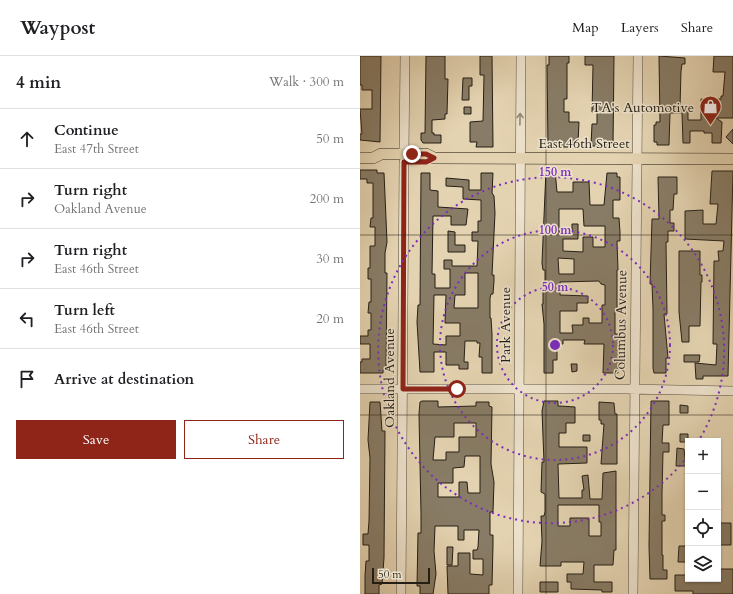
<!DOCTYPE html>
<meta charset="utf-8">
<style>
:root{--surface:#fff;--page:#f6f6f6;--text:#202124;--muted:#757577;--line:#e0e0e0;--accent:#8f2418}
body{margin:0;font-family:Cardo,serif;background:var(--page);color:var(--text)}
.controls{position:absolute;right:12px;bottom:12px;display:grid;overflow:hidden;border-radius:0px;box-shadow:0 1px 3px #0004}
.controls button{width:36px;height:36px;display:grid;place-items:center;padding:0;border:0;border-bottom:1px solid var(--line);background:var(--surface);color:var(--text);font:20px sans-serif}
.scale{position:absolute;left:12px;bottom:10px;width:58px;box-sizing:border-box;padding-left:4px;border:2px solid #251e15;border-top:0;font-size:11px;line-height:14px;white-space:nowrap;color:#251e15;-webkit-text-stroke:3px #ede2cc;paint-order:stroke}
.stop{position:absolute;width:12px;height:12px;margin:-9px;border:3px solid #8f2418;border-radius:50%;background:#fff}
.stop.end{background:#8f2418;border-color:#fff;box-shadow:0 1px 4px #0008}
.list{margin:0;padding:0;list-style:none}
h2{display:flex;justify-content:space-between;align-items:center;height:52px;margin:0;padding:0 16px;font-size:17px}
h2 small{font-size:13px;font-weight:400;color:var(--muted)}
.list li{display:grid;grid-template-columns:26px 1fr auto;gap:12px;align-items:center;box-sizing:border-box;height:60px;padding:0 16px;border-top:1px solid var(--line)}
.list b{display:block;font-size:15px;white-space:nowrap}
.list p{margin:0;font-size:13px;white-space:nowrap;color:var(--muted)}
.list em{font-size:13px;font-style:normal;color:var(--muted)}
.actions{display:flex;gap:8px;padding:12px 16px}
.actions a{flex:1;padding:9px 0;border:1px solid var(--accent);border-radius:0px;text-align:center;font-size:14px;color:var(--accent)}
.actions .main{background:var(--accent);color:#fff}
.icon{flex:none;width:22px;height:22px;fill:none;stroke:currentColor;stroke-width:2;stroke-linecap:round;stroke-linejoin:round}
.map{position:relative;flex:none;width:373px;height:538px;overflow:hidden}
header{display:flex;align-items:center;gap:24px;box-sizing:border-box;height:56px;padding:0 20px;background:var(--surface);border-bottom:1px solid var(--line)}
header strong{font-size:19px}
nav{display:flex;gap:22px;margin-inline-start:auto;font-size:14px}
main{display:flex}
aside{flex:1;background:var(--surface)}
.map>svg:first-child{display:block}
.building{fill:#887c66;stroke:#251e15;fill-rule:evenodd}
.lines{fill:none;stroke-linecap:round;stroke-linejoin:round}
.minor-casing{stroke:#554b3c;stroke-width:10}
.major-casing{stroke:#251e15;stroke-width:12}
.minor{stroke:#ede2cc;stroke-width:9}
.major{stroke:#e4d3b1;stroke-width:11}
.oneway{stroke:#938a7a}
.route{stroke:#8f2418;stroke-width:5}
.grid{fill:none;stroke:#251e15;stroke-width:1;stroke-opacity:0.55}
.ring{fill:none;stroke:#7b2cbf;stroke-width:2;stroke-dasharray:2 4}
.labels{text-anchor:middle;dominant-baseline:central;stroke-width:3;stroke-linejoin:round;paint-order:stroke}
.poi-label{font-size:14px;fill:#251e15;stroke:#ede2cc;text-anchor:end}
.street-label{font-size:14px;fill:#251e15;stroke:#ede2cc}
.centre{fill:#7b2cbf;stroke:#ede2cc;stroke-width:2}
.ring-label{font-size:12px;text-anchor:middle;font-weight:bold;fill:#7b2cbf;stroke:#ede2cc;stroke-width:3;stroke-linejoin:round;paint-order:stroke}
</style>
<header>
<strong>Waypost</strong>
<nav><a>Map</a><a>Layers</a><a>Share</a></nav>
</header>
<main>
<aside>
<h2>4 min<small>Walk · 300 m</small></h2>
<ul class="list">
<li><svg class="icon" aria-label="ahead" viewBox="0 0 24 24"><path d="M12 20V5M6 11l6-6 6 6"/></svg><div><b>Continue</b><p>East 47th Street</p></div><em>50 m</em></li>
<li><svg class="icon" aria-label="right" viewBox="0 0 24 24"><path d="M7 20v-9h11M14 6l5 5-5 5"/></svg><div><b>Turn right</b><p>Oakland Avenue</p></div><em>200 m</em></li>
<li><svg class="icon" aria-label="right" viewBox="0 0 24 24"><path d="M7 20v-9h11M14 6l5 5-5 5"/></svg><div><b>Turn right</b><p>East 46th Street</p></div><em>30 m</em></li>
<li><svg class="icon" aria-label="left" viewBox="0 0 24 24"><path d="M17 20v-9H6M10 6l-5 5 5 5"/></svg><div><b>Turn left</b><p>East 46th Street</p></div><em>20 m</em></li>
<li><svg class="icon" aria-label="arrive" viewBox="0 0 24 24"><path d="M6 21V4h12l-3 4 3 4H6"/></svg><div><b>Arrive at destination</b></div></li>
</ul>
<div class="actions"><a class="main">Save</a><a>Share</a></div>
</aside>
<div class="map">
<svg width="373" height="538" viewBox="0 0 373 538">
<rect width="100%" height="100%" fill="#e4d3b1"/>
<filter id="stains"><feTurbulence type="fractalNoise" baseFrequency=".005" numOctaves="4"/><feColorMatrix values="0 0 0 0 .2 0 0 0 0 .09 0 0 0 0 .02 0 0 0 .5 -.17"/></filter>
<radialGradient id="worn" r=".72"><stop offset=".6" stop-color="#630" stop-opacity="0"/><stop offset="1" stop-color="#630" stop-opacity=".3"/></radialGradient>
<path class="building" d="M0 0H21L20 86 0 84V78H2L0 53H12V34H2V29H0Z
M66 0H85V23H88L87 58H85V63L72 64V77H74V79H81V87H63L61 84V77H65Z
M120 0H132L133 91H116L117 86H110V66L123 65 124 19H120Z
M189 0H209V7H207V43H204V56H209V66H219L218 87H208V91H188L187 9H189Z
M225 0H254L253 90H231L232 68H237V56H232L233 9H225Z
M299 0 325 2V8H322L321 15 320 51H328V64H341V43H361V40H363L365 16H353L354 0H373V62H356L362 66 361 87H352V77H344V75H330V87H323L322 57H310L309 89H297V86H294V69H296V66H300Z
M103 22H112V30H109V44H102Z
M104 51H111V58H104Z
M373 73V88L366 81Z
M0 114H17V117H24L27 186 25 197V217H27L26 314H23V317H0V306H2V303H10V288H0V280H8V274H11V257H8L9 246H11V223H8V212H10V190H15V171H10L11 162H13V127H7V123H0Z
M186 114H195L197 136H213V126H229L230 149H244L247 117H257V121H260V144H253V162H259L260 176V185H257L258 214H257V254H255V278H259L258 317H243L244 288H224L225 284H203V288H197V304H193V317H184V268L182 248H183V233H185V214H183L182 207ZM199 153H223L224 170H245V191H233V181H223V196L203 195V183H218V168H212V176H199ZM198 202 214 203V218H199ZM239 225 241 228 245 229V249H242V267H229V262H223V269H212L213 277H200V255H217V247H228V240L200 239V226Z
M352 115H373L368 320H343V323H336L335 307 356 309 357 288H353L354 205H359L358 195H363L364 185 325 183V155L343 154V168H356L358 148H350Z
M61 117H70V134L78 135V151L108 153 106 169H91V160H73L72 218H75V232H90V213H84V204H92V210H117L118 185H112V176H118V165H121V144L103 143V131L86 130V122L109 124V134H121V117H133L132 137 134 140 135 157 132 219H134V225L133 238H131L130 242V262H131L132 278V317H122V301H119L120 287H117V285H105L104 306H108V313H99V309H86V296H74V316H60L57 266 58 249H60ZM105 217H118V252H94L95 239H105ZM74 239H86L85 267H100V280H86V289L73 288Z
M298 121H317V138H314L313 154H310V167H314V175H308V186H306L307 258H304L308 302H306V317H294L293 312V253L292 228H290L292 163H299Z
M88 175 95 176V189H105V196H88Z
M319 195H340V219H342V226H341L340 270H329V286H322L319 256Z
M324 299H340L339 306H324Z
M211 308H217V315L212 316Z
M62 345H78V351L116 350V346H129V350L132 351 131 408 134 426 133 456H130V479H133V489L132 529H129V538H88L87 510H98V497H110V518L123 519V503H113V494H117L118 491 119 474H104V484H98V470H75L74 495 76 518 73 538H60V530H57L58 477H61V458L59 358 60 346ZM94 367H116V381H99V396H86V404H73L75 381H94ZM105 400H120V437H108L107 426H99V441H78V427H93V412L104 411Z
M184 345H198V350H200L215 351V367H206V377H199V391H227V407L198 408 199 442H222V434H224L222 420 228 419 230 443H242L243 417 256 415V494H254L253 509H234V526H252V536H242V534L211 533V526H207V518H223L224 506H201V510H180L182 485 181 460H184L185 456V438L181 436 182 406H184L182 355ZM198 449H239V466H241V480H229V462H210V470H198Z
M291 345H309V369H303L302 387H309V396H303L302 438V459H305V465H302V499H303V514H307V523H290L289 490Z
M10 346H20L22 375H25L24 502 22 528 19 529V538H5V520L6 505H9V489H3V478H8L9 465 10 402 8 384Z
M239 346 254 347 255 358H257V408H241L244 368H241V364H239Z
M320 349 328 350V357H320Z
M320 378H328V386H320Z
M223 379H230V385H223Z
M317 392 324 393 326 410H316Z
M358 467H371V489H358Z
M319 490H327V506H318Z
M87 491H93L92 509H87Z
M358 513H373V538H333V535H315V519H327V523H358Z
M180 526H198V536H180Z"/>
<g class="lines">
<defs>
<path id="minor" d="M44 98 45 0
M0 333H266L373 335
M41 538 44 106
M158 538 161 0
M273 538 278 0"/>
<path id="major" d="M0 102H13L21 98H66L74 102 373 103"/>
</defs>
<use href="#minor" class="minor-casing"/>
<use href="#major" class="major-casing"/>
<use href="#minor" class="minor"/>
<use href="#major" class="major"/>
</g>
<defs><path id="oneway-shaft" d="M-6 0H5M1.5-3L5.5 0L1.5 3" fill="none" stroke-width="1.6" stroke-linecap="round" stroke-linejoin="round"/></defs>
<use class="oneway" href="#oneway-shaft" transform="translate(160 63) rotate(-89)"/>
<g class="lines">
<path class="route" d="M52 98H66L74 102 66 106H44L43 333H97"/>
</g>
<path class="grid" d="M186 0V538M0 179H373M0 359H373"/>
<g class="ring">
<circle cx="195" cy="289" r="58"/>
<circle cx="195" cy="289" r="115"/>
<path d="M328 400A173 173 0 1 1 339 384"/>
</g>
<defs>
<symbol id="shop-pin" viewBox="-11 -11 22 30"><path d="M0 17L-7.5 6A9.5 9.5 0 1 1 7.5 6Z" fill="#8f2418" stroke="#ede2cc"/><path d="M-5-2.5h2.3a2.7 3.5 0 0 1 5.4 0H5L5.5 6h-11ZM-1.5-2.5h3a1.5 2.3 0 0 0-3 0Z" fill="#fff"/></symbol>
</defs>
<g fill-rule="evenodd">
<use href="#shop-pin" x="338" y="38" width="25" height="34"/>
</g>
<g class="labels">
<g class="poi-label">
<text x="334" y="51">TA's Automotive</text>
</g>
<g class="street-label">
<text x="224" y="87">East 46th Street</text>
<text transform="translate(145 269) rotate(-90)">Park Avenue</text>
<text transform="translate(261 269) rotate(-89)">Columbus Avenue</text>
<text transform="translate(29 322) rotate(-90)">Oakland Avenue</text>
</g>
</g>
<circle cx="195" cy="289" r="6" class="centre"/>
<g class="ring-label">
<text x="195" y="120">150 m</text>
<text x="195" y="178">100 m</text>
<text x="195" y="235">50 m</text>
</g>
<rect width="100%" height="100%" filter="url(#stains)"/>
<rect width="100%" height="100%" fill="url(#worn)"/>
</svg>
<div class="controls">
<button>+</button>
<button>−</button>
<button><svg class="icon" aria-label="locate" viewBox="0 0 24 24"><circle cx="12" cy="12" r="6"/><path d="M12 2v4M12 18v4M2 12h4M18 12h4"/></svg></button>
<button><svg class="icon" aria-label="layers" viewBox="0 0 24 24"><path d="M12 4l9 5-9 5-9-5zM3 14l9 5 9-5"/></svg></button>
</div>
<div class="scale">50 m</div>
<div class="stop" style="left:97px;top:333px"></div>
<div class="stop end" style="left:52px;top:98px"></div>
</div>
</main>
